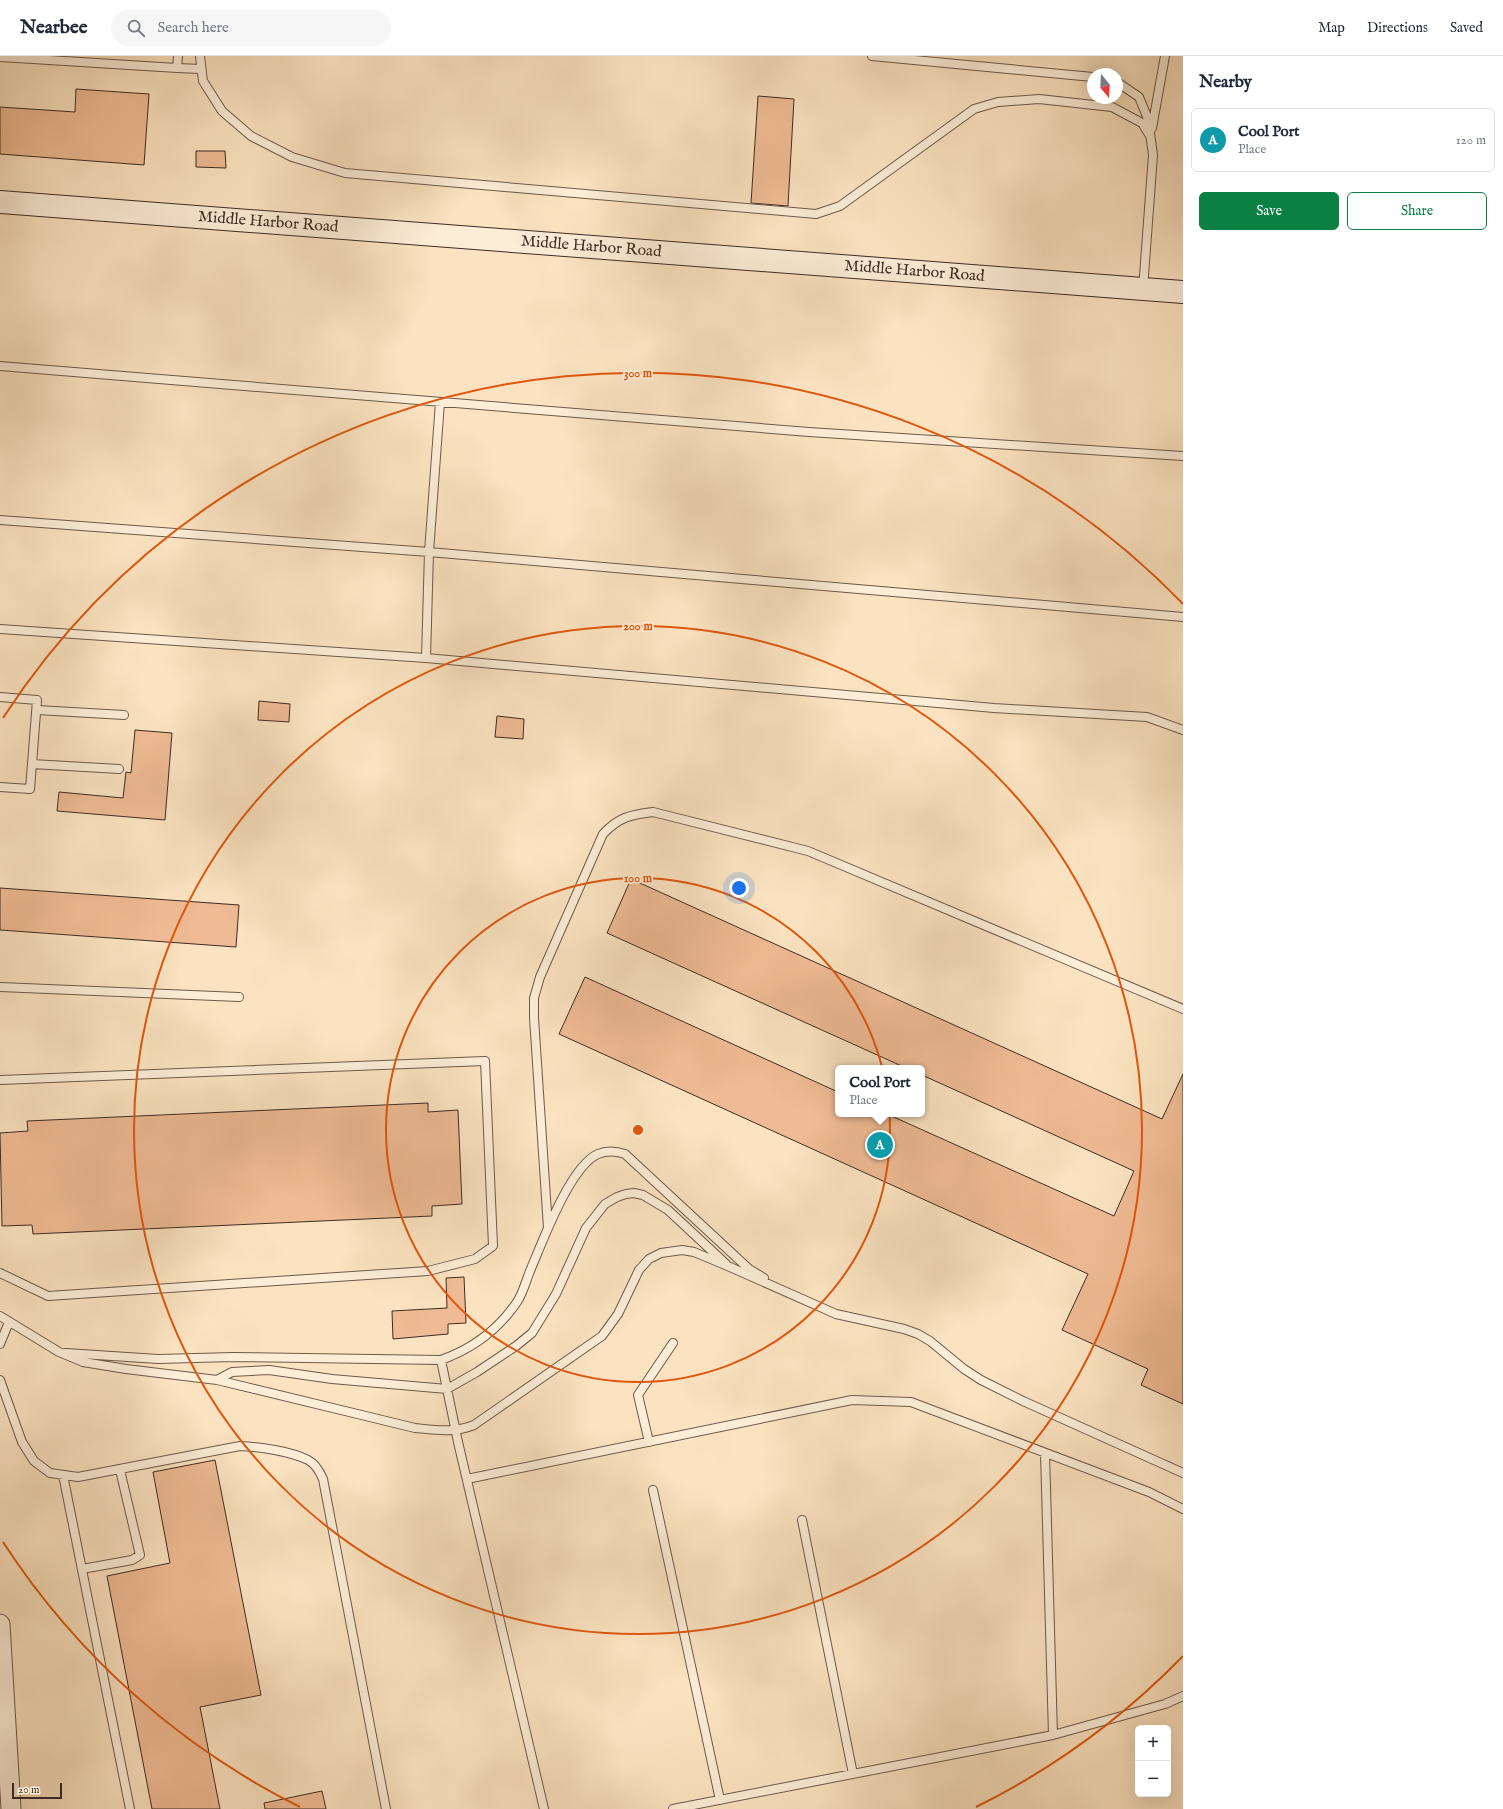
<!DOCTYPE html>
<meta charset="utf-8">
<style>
:root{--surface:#fff;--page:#f6f6f7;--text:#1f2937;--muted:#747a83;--line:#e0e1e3;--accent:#0b8043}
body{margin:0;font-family:"IM FELL English",serif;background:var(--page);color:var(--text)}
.controls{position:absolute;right:12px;bottom:12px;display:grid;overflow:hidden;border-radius:6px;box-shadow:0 4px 16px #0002}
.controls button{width:36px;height:36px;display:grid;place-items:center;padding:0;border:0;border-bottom:1px solid var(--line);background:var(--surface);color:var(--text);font:20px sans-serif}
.compass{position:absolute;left:1087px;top:12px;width:36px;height:36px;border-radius:50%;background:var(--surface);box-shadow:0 4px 16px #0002;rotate:162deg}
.scale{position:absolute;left:12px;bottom:10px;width:50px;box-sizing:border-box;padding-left:4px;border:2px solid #3e2c24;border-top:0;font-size:11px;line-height:14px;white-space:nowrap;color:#3e2c24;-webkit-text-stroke:3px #fcedd7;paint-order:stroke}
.you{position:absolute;left:739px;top:832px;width:14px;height:14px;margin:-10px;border:3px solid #fff;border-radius:50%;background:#1a73e8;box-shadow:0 0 0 6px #1a73e833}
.badge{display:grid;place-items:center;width:26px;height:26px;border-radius:50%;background:var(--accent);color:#fff;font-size:13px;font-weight:700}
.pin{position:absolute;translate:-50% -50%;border:2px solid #fff;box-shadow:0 1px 4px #0006}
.popup{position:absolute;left:835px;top:1009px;width:90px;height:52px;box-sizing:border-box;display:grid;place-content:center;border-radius:6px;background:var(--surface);filter:drop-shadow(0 1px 3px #0005);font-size:13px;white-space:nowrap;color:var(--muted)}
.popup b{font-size:15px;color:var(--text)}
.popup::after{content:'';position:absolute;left:50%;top:100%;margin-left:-8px;border:8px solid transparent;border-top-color:var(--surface)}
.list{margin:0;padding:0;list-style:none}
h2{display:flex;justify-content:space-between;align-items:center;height:52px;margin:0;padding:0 16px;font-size:17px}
h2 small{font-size:13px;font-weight:400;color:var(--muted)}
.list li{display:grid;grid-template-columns:26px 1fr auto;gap:12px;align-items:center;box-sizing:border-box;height:64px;margin:0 8px 8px;padding:0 8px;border:1px solid var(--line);border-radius:6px}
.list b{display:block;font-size:15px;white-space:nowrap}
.list p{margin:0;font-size:13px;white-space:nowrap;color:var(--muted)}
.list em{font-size:13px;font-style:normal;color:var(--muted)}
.actions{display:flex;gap:8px;padding:12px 16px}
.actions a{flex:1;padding:9px 0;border:1px solid var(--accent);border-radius:6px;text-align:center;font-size:14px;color:var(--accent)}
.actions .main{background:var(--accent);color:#fff}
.icon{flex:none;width:22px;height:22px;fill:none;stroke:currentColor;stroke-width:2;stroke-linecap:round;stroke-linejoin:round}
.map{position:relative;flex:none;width:1183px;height:1753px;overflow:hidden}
header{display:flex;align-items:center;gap:24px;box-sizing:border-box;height:56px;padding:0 20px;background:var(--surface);border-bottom:1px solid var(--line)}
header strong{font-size:19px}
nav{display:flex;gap:22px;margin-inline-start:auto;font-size:14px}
.search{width:280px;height:36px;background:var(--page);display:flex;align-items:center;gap:10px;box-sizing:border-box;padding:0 14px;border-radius:22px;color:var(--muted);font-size:15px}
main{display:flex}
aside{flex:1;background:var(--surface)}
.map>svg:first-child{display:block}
.building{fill:#efbb94;stroke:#3e2c24}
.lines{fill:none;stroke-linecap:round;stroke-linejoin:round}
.service-casing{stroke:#6d5a4b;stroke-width:10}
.tertiary-casing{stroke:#6d5a4b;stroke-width:21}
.secondary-casing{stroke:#3e2c24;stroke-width:24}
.service{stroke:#fcedd7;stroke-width:8}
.tertiary{stroke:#fcedd7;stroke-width:19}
.secondary{stroke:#fcedd7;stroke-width:22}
.ring{fill:none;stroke:#e0570d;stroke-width:2}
.labels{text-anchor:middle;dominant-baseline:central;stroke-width:3.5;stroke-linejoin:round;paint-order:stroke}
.street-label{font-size:16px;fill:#3e2c24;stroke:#fcedd7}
.centre{fill:#e0570d;stroke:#fcedd7;stroke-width:2}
.ring-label{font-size:12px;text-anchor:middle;font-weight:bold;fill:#e0570d;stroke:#fcedd7;stroke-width:3.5;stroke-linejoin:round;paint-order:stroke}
</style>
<header>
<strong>Nearbee</strong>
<div class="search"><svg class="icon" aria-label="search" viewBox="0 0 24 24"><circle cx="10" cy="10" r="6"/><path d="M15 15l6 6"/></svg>Search here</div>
<nav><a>Map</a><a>Directions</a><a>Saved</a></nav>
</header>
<main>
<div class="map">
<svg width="1183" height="1753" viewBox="0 0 1183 1753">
<rect width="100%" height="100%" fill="#fbe3c1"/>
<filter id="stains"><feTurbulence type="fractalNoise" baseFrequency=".005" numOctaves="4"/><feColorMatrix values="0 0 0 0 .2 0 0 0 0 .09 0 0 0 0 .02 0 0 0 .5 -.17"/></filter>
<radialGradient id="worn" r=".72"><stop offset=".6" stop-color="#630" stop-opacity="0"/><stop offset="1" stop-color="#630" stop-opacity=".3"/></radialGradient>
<path class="building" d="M76 33 149 38 144 109 0 98V51L75 56Z
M758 40 794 43 788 150 751 147Z
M196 95H225L226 112 196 111Z
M259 645 290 648 289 666 258 664Z
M497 660 524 663 523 683 495 681Z
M135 674 172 677 165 764 57 755 59 736 123 742 126 716 131 717Z
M631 823 1162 1063 1183 1018V1348L1141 1329 1148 1313 1062 1274 1088 1218 559 978 585 921 838 1036V1058H887L1114 1160 1134 1115 922 1019V1012H906L607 877Z
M0 832 239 849 236 891 0 874Z
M428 1047V1056L458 1054 462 1148 432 1150V1160L33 1178 32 1169 2 1170 0 1077 28 1075 27 1065Z
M464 1221 466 1267 448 1268V1278L393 1283 392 1255 447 1252 446 1222Z
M215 1404 261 1639 200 1651 220 1753H152L107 1520 170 1507 153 1416Z
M322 1735 326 1753H265L264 1747Z"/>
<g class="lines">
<defs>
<path id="service" d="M200 0 203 25 222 55 251 80 292 101 345 117 816 158 840 150 974 53 998 46 1039 43 1112 51 1142 67 1150 80
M872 0 1093 21
M0 1 177 12 178 0
M177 12 201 13
M1117 26 1139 41 1148 63 1153 99 1143 233
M1152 72 1165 0
M0 310 809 376 1183 400
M0 464 429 496 1183 561
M0 573 426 602 994 652 1147 661 1183 674
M426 602 429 496 440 346
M0 641 37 644 32 708
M37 654 124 659
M0 731 30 733 32 708 119 713
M0 931 239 941
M0 1024 485 1005 493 1190 475 1203 428 1215 48 1240 0 1217
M548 1172 534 962V942L540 921 603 778C619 761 630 759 653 756L808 795 1183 953
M0 1260 59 1296 83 1306 126 1313 217 1324 415 1372C436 1374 454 1377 474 1369L602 1280 618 1258 639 1214 649 1203 661 1197 682 1194 694 1196 730 1211 836 1258 904 1273 918 1278 930 1285 964 1313 981 1324 1023 1345 1183 1417
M0 1288 9 1266
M66 1297 158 1303 233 1301 441 1304C472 1293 498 1274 517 1246 523 1237 526 1225 530 1215 542 1187 570 1110 598 1098 607 1094 616 1095 625 1098L749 1213 764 1222
M441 1304 458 1386 544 1753
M0 1324 22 1386 34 1405 50 1417 78 1421 240 1390C260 1391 290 1395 308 1404 316 1408 320 1416 323 1423L386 1753
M217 1324 232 1316 269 1314 332 1323 447 1333 477 1316 516 1290 532 1277 556 1238 586 1172 605 1148 617 1141 626 1138 634 1137 643 1139 668 1154 726 1208
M649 1386 638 1339 673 1287
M1045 1397 1053 1679
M63 1419 130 1753
M467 1423 852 1344 911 1346 1149 1436 1183 1453
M653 1434 720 1744
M802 1464 853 1718
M82 1513 132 1504 140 1499 120 1414
M673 1753 1053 1679 1165 1648 1183 1640"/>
<path id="tertiary" d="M0 1568 11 1753"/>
<g id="secondary">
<path id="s1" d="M0 146 1183 236"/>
</g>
</defs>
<use href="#service" class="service-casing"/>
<use href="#tertiary" class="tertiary-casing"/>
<use href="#secondary" class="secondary-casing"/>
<use href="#service" class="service"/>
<use href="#tertiary" class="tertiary"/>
<use href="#secondary" class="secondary"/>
</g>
<g class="ring">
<circle cx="638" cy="1074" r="252"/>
<circle cx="638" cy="1074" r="504"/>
<path d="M1183 1600A757 757 0 0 1 976 1751M300 1751A757 757 0 0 1 3 1486M3 662A757 757 0 0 1 1183 548"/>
</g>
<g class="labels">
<g class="street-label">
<text stroke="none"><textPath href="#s1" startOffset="269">Middle Harbor Road</textPath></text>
<text stroke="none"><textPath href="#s1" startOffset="593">Middle Harbor Road</textPath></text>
<text stroke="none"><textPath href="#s1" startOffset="917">Middle Harbor Road</textPath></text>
</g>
</g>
<circle cx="638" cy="1074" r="6" class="centre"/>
<g class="ring-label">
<text x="638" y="321">300 m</text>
<text x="638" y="574">200 m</text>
<text x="638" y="826">100 m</text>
</g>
<rect width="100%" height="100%" filter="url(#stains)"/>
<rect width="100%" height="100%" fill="url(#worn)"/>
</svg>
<div class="controls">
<button>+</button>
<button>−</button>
</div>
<svg class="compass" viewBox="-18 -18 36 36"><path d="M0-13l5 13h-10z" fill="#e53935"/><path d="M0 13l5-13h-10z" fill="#747a83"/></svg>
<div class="scale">20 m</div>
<div class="you"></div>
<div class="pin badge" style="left:880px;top:1089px;background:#0f9aa8">A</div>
<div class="popup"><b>Cool Port</b>Place</div>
</div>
<aside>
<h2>Nearby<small></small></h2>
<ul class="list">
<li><span class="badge" style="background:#0f9aa8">A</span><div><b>Cool Port</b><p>Place</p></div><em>120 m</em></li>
</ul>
<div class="actions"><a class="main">Save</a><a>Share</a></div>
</aside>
</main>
